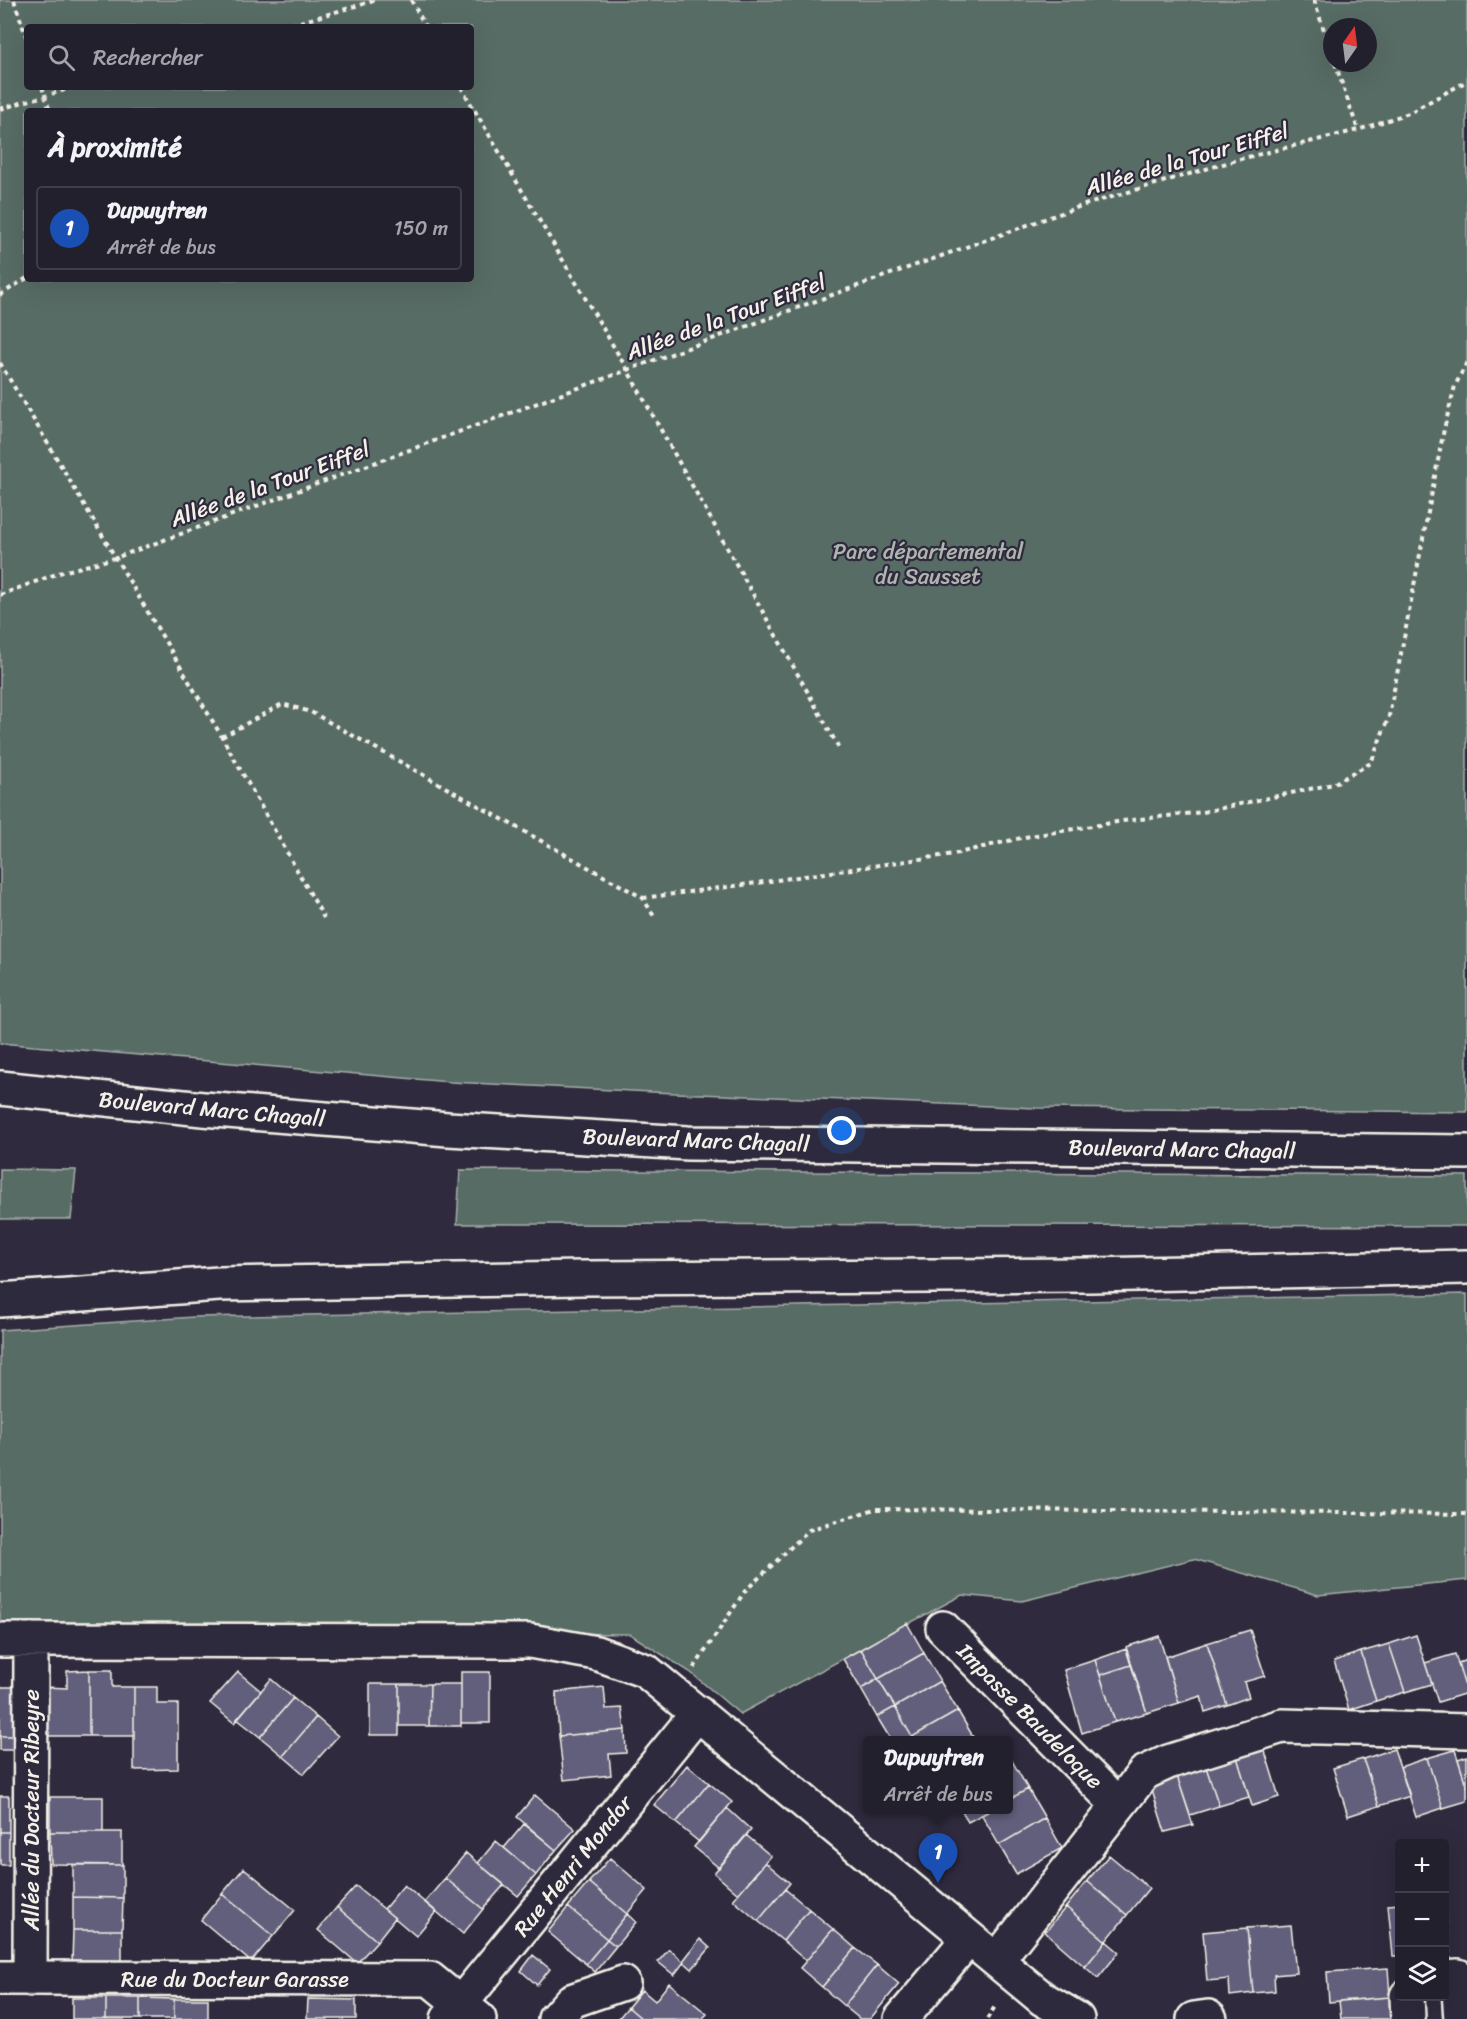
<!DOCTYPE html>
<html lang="fr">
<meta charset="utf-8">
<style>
:root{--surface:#23202e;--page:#2b2836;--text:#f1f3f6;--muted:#a3a3aa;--line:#403e4a;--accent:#b45309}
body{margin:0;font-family:Sriracha,sans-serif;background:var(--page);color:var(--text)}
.controls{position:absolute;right:18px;bottom:18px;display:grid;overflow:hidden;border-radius:6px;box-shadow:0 6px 24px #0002}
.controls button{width:54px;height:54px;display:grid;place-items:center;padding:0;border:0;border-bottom:2px solid var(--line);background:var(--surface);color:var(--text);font:30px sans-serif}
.compass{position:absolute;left:1323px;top:18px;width:54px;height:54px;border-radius:50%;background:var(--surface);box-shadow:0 6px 24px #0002;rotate:14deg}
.you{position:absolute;left:842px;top:1131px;width:21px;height:21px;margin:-15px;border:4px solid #fff;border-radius:50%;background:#1a73e8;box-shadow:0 0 0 9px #1a73e833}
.badge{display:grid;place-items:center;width:39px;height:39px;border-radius:50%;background:var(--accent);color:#fff;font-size:20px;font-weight:700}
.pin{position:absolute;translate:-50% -50px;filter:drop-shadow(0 2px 3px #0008)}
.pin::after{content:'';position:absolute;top:32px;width:21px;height:18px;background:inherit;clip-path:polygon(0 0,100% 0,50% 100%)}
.popup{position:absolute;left:863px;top:1736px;width:150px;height:78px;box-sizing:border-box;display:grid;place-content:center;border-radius:6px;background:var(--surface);filter:drop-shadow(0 2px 4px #0005);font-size:20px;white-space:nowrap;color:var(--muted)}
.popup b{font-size:22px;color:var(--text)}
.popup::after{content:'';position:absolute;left:50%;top:100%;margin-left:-12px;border:12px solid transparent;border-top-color:var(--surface)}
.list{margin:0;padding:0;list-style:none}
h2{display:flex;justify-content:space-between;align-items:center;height:78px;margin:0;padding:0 24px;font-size:26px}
h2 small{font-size:20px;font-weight:400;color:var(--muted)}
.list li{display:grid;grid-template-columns:39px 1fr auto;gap:18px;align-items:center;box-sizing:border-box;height:84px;margin:0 12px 12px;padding:0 12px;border:2px solid var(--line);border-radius:6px}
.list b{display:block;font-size:22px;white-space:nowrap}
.list p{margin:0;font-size:20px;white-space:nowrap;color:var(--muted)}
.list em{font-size:20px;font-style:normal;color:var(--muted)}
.icon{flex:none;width:33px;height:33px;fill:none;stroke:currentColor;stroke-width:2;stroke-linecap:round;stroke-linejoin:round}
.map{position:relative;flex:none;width:1467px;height:2019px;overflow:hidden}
.search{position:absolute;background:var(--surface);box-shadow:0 6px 24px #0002;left:24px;top:24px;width:450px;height:66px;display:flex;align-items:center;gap:15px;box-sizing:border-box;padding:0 21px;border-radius:6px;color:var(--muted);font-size:22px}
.panel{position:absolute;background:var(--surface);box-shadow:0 6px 24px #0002;left:24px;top:108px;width:450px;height:174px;border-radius:6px}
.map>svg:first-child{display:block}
.green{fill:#586c66;stroke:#a6aea7;stroke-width:1.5;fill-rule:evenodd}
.building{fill:#625f7d;stroke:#f4f1e8;stroke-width:1.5}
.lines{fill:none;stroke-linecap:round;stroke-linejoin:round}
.minor-casing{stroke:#f4f1e8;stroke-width:38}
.highway-casing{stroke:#f4f1e8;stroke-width:38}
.path{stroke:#f4f1e8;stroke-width:4;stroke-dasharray:4.5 4.5;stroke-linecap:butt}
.minor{stroke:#2f2a3d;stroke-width:33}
.highway{stroke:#2f2a3d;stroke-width:33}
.labels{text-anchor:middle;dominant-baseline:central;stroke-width:4.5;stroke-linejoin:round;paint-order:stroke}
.street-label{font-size:22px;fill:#f4f1e8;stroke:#2f2a3d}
.park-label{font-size:22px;fill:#aeb5ae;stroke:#2f2a3d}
</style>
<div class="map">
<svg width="1467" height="2019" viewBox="0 0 1467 2019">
<rect width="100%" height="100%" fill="#2f2a3d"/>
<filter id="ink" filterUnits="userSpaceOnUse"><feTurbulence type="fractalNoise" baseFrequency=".0167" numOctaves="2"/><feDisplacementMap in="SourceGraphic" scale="12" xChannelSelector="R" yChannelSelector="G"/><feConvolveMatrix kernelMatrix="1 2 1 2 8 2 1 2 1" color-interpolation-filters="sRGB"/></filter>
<g filter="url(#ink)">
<path class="green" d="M0 0H1467V1112L1036 1108 652 1092 450 1082 0 1043ZM27 27H471V87H27ZM1332 27H1368V63H1332ZM27 111H471V279H27Z
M0 1169 76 1170 71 1219H0Z
M460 1170 1467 1176V1226L457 1224Z
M1467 1294V1580L1318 1595 1194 1559 1022 1601 962 1595 740 1714 690 1672 630 1634 0 1628V1330L194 1317Z"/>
<path class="building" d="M907 1623 924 1653 878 1679 861 1649Z
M1250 1630 1265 1676 1244 1682 1249 1697 1227 1705 1207 1643Z
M1416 1635 1432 1684 1405 1692 1389 1644Z
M1159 1636 1179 1703 1147 1713 1126 1647Z
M1207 1643 1227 1705 1205 1712 1201 1696 1179 1703 1165 1657Z
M1389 1644 1405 1692 1376 1701 1361 1652Z
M861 1649 878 1679 861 1689 843 1659Z
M1126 1649 1131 1665 1100 1675 1095 1660Z
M1361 1652 1376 1701 1349 1710 1334 1661Z
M924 1653 940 1681 895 1707 878 1679Z
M1455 1654 1467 1693 1438 1702 1425 1663Z
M1095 1660 1115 1722 1082 1733 1064 1670Z
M1467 1660V1693L1458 1663Z
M1131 1665 1147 1713 1115 1722 1100 1675Z
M89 1670V1736H45V1687L67 1688V1671Z
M89 1670H112V1687H134V1736H89Z
M238 1672 261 1691 234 1723 210 1703Z
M461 1672H490V1723H461Z
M271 1679 293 1698 260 1737 237 1719Z
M878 1679 895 1707 877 1717 861 1689Z
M940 1681 958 1711 912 1737 895 1707Z
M370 1684H399V1735H370Z
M399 1684H430L429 1726H399Z
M430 1684H461V1726H429Z
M0 1687H16V1736H0Z
M134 1687H157V1704H178V1769L134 1770Z
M604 1687 606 1709 622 1708 625 1730 559 1736 556 1692Z
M293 1698 316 1717 283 1756 260 1737Z
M895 1707 912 1737 907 1740H891L877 1717Z
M958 1711 975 1740H914L912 1737Z
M316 1717 338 1736 304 1774 283 1756Z
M625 1730 626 1753 609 1754 611 1775 564 1780 559 1736Z
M0 1736H16L15 1750H0Z
M1264 1748 1279 1797 1252 1806 1237 1757Z
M1394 1749 1410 1796 1379 1806 1363 1759Z
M1455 1750 1467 1788V1801L1443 1808 1427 1758Z
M1467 1756V1788L1458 1759Z
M1237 1757 1249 1797 1219 1806 1206 1767Z
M1427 1758 1443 1808 1416 1817 1400 1767Z
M1011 1759 1028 1789 1008 1800V1761Z
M1363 1759 1379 1806 1348 1816 1333 1768Z
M687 1765 709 1783 676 1823 654 1805Z
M1206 1767 1219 1806 1190 1815 1177 1776Z
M1177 1776 1193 1825 1165 1832 1150 1784Z
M709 1783 732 1802 699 1842 676 1823Z
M1028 1789 1045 1818 999 1845 982 1815 991 1810H1008V1800Z
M535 1795 575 1829 556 1850 517 1817Z
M0 1796H9V1832H0Z
M50 1797H103V1832H50Z
M727 1808 751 1830 719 1868 694 1847Z
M961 1810H991L968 1822Z
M1045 1818 1062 1848 1016 1874 999 1845Z
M524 1824 556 1850 536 1875 504 1848Z
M0 1832H9V1865H0Z
M50 1832H122V1865L51 1864Z
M746 1835 771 1856 738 1894 714 1873Z
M496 1841 536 1875 518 1896 478 1863Z
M466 1853 504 1885 483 1909 445 1878Z
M1109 1855 1149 1888 1127 1915 1087 1881Z
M610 1858 647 1890 627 1914 589 1882Z
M765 1862 790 1883 758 1921 733 1900Z
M73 1865H123V1898L73 1897Z
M244 1868 295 1910 273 1936 222 1894Z
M445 1878 483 1909 463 1934 425 1902Z
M1087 1881 1127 1915 1106 1941 1066 1907Z
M589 1882 627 1914 607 1939 568 1907Z
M404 1885 436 1912 416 1936 384 1909Z
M356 1886 395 1918 377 1941 337 1907Z
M785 1889 809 1909 783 1941 758 1921Z
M222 1894 273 1936 251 1962 201 1920Z
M73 1897 123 1898 122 1930H73Z
M1444 1901 1450 1952H1444Z
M1400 1904V1956H1393L1388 1905Z
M337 1907 377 1941 357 1963 318 1930Z
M568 1907 607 1939 586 1964 548 1932Z
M1066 1907 1106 1941 1085 1967 1045 1932Z
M809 1909 833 1929 806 1961 783 1941Z
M627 1914 636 1922 616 1946 607 1939Z
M1291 1925 1296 1973 1274 1975 1275 1991 1253 1993 1247 1928Z
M1247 1928 1253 1993 1230 1996 1229 1979 1207 1981 1203 1932Z
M833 1929 855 1948 822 1987 800 1968Z
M73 1930H122V1962H72Z
M607 1939 616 1946 595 1972 586 1964Z
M700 1939 710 1948 692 1969 683 1961Z
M1106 1941 1119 1952 1098 1978 1085 1967Z
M855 1948 877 1965 844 2006 822 1987Z
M669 1949 684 1962 674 1975 658 1962Z
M533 1955 550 1969 537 1985 521 1971Z
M877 1965 899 1984 870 2019H860L844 2006Z
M1388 1968 1390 1997 1329 2002 1327 1972Z
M669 1983 707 2014 702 2019H642L628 2007 642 1990 655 2001Z
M1390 1997 1392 2019H1341L1339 2001Z
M72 1998H106V2019H72Z
M106 1998H140V2019H106Z
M140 1998 174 1999V2019H140Z
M174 1999H208V2019H174Z
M308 1999 356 2000V2019H307Z
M628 2007 642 2019H618Z"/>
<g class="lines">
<defs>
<path id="minor" d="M943 1628 1118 1805
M0 1640 530 1641 596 1653 646 1671 1043 1999 1077 2019
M997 1960 1144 1773 1168 1762 1282 1726 1467 1731
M1444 1977 1458 1976 1461 2019
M0 1978 430 1979 479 2019
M30 1979 31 1640
M1407 1996 1408 2019
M448 2019 698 1713
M555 2019 571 2001 623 1983
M901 2019 969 1938
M1194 2019 1208 2017 1210 2019"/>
<path id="highway" d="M0 1088 203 1109 448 1129 688 1143 1467 1152
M0 1300 219 1284 584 1278 1091 1275 1467 1267"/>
</defs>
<use href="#minor" class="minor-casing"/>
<use href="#highway" class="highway-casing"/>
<path class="path" d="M14 0 27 39
M411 0 426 27
M1314 0 1332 54
M283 27 377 0
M1335 63 1358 130
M42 87 50 111
M461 87 628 371 839 748
M0 109 75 87
M0 295 27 278
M0 363 222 737 324 918
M0 595 59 573 115 558 832 295 1081 206 1240 159 1358 130 1409 113 1467 81
M222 737 282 704 311 712 643 898 655 918
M643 898 750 884 954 854 1025 837 1123 821 1203 812 1333 784 1371 763 1389 716 1444 429 1455 386 1467 362
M694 1668 745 1591 809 1530 875 1509 1467 1514
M987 2019 996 2005"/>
<use href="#minor" class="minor"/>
<use href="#highway" class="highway"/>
</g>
</g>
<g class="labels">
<g class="street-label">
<text transform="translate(1187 159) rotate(-16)">Allée de la Tour Eiffel</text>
<text transform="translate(726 317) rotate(-20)">Allée de la Tour Eiffel</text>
<text transform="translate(270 484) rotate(-20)">Allée de la Tour Eiffel</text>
<text transform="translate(212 1109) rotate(5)">Boulevard Marc Chagall</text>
<text transform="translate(696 1140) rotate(2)">Boulevard Marc Chagall</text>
<text transform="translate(1182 1149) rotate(1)">Boulevard Marc Chagall</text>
<text transform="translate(1030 1716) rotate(45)">Impasse Baudeloque</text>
<text transform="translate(31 1810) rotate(-90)">Allée du Docteur Ribeyre</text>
<text transform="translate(573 1866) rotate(-51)">Rue Henri Mondor</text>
<text x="235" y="1979">Rue du Docteur Garasse</text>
</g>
<g class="park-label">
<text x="928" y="551">Parc départemental<tspan x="928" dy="25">du Sausset</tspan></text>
</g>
</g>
</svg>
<div class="controls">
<button>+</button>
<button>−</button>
<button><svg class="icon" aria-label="layers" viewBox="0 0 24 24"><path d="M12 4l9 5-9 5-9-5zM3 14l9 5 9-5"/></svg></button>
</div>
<svg class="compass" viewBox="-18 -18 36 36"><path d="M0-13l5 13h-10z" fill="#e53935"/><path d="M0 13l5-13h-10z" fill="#a3a3aa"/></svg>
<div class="you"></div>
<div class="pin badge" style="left:938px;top:1883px;background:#1a4fb4">1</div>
<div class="popup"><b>Dupuytren</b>Arrêt de bus</div>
<div class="search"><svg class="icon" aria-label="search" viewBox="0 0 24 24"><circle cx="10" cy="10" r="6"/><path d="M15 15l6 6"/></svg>Rechercher</div>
<section class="panel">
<h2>À proximité<small></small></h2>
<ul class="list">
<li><span class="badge" style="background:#1a4fb4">1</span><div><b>Dupuytren</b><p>Arrêt de bus</p></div><em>150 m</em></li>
</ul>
</section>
</div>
